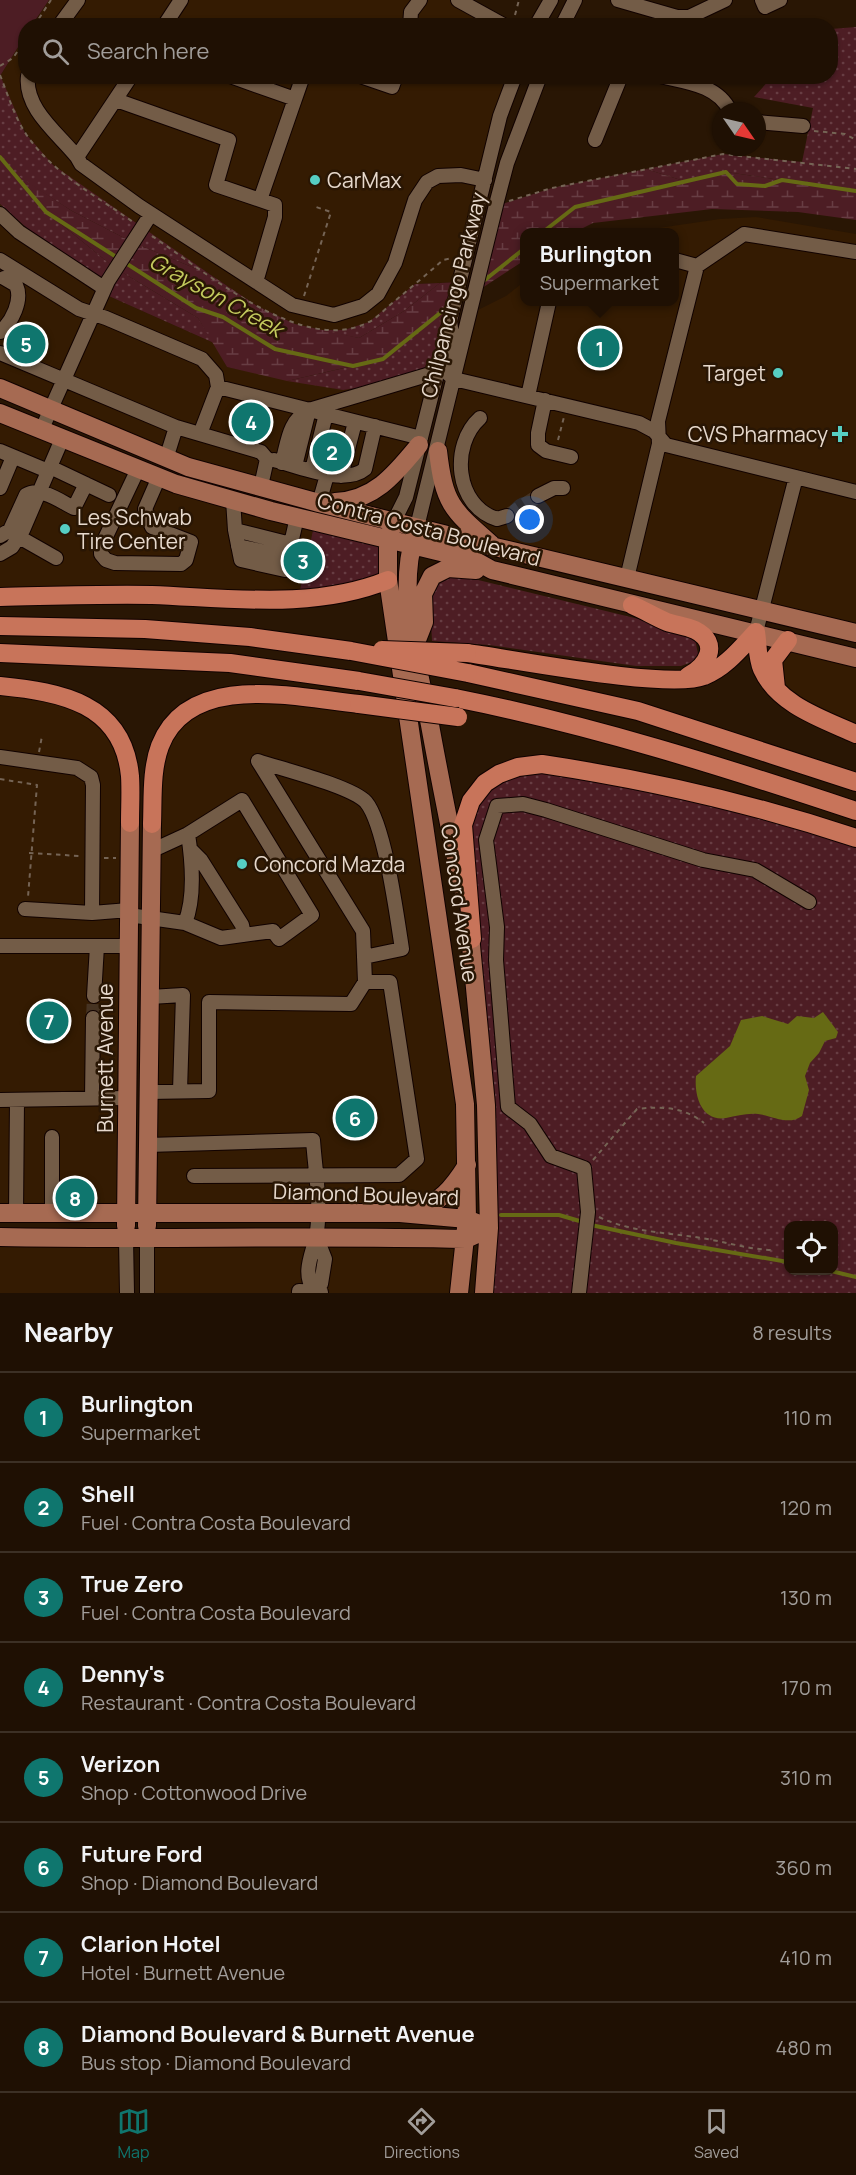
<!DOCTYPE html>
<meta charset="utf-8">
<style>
:root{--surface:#1f1003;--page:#2c1e12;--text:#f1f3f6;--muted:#a19d9a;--line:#3c3025;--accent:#0f766e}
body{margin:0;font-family:Manrope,sans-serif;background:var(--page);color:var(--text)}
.controls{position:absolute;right:18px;bottom:18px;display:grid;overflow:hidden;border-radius:12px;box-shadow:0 2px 4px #0004}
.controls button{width:54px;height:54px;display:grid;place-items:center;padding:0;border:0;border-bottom:2px solid var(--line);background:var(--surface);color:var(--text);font:30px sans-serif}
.compass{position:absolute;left:712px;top:102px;width:54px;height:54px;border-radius:50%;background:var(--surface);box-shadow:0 2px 4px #0004;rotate:124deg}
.you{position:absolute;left:530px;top:520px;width:21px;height:21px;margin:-15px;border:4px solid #fff;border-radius:50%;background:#1a73e8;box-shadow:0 0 0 9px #1a73e833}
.badge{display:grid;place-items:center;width:39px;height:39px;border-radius:50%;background:var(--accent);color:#fff;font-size:20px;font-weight:700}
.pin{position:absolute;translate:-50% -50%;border:3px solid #fff;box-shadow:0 2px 6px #0006}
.popup{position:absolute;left:520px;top:228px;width:159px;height:78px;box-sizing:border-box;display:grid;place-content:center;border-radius:12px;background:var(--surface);filter:drop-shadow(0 2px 4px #0005);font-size:20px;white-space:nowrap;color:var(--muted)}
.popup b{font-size:22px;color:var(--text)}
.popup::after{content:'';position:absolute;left:50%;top:100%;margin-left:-12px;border:12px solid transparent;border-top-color:var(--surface)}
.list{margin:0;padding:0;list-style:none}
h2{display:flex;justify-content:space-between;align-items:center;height:78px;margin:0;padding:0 24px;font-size:26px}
h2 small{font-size:20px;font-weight:400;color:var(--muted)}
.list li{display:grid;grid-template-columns:39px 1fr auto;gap:18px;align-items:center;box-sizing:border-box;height:90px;padding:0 24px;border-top:2px solid var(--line)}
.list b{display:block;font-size:22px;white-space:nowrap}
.list p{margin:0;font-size:20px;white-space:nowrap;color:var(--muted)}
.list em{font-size:20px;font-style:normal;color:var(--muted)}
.icon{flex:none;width:33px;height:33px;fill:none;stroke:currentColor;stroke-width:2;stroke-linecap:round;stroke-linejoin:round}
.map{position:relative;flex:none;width:856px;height:1293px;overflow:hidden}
.search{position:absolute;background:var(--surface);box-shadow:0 2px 4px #0004;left:18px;right:18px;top:18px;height:66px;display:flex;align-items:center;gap:15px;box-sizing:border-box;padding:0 21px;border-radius:24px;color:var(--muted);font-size:22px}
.sheet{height:798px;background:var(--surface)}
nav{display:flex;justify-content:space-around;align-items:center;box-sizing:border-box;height:84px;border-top:2px solid var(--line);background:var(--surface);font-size:16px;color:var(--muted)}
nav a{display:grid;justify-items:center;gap:3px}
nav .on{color:var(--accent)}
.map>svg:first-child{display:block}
.built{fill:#341b02}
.grass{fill:url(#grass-dots);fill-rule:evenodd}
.wetland{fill:url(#wetland-marsh)}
.green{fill:#4d1d24}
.water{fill:#666a14}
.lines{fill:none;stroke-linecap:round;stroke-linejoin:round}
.stream{stroke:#666a14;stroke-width:4}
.minor-tunnel{stroke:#463322;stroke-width:14;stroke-dasharray:14 7;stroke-linecap:butt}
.minor-casing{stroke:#110200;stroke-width:16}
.major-casing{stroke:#110200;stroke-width:20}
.highway-casing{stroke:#110200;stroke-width:20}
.path{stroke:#756455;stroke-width:2;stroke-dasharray:4.5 4.5;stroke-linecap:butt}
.minor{stroke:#735c47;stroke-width:14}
.major{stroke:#a66a52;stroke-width:18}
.highway{stroke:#c8745a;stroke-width:18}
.highway-bridge-casing{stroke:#110200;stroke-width:20;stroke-linecap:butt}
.highway-bridge{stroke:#c8745a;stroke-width:18}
.poi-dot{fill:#56cec3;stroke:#291604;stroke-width:2}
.labels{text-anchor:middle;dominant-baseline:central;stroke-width:5;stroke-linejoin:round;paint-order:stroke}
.poi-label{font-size:21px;fill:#e7d9cd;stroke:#291604;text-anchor:start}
.street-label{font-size:21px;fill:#e7d9cd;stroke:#291604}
.water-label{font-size:22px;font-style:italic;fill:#c3ca5d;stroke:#291604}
</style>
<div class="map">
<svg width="856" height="1293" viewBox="0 0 856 1293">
<defs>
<pattern id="grass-dots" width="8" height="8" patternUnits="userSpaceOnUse" patternTransform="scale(1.5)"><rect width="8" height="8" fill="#4d1d24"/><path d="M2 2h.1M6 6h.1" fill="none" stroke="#673d43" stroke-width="1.8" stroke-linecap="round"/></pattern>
<pattern id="wetland-marsh" width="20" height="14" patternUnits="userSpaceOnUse" patternTransform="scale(1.5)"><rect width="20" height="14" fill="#4d1d24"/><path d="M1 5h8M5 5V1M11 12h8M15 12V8" fill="none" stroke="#673d43"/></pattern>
</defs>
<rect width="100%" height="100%" fill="#291604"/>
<path class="built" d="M49 0H458L505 26H32Z
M25 36 26 76 515 77 459 282 415 284 370 322 344 330H317L295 324 257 306 68 178 37 150 15 114 0 76Z
M0 204 37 237 108 281 102 293 214 343 227 367 343 390 372 386 439 363 419 445 352 502 188 467 0 388Z
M756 217 856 234V633L495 547 459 517 438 451 470 314 506 296 525 281V302H675V232H631L720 219Z
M0 413 41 431 315 521 298 599 0 597Z
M788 640 856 658V734L784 698 779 651Z
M0 686 85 704 124 752 126 1214 0 1213Z
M222 696 403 710 461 1106 460 1167 451 1184 400 1213 147 1214 160 745Z
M0 1237 126 1239 127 1293H0Z
M466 1239 459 1293H147V1240Z"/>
<path class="grass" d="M856 27V191L726 172 684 181 646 169 723 154 802 162 813 108 754 97 772 77 830 76 831 29Z
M0 75 25 133 53 165 211 275 132 242 72 211 11 172 46 212 115 268 198 318 214 343 102 293 107 281 37 237 0 204Z
M440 283 404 311 359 338 317 330H344L369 322 415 284Z
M454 303 439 363 372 386 343 390 287 381 353 366Z
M315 521 388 539V580L298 599Z
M452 577H466L680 629 695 639 698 654 692 662 681 666H636L489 645 432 641 430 603 436 585Z
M542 764 856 838V1293H484L471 801 485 783ZM788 1226H834V1270H788Z"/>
<path class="wetland" d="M8 169 72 211 132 242 211 275 257 306 295 324 359 338 404 311 440 283 459 282 454 303 422 325 383 359 287 381 227 367 198 318 115 268 46 212Z
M646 169 684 181 726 172 856 191V220L798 212 712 209 593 223 575 232H525V260L476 292 496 206 552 188Z"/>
<path class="green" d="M0 0H49L32 25 26 26 25 36 0 76Z"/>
<path class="water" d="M823 1012 838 1032 836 1038 825 1041 819 1053 810 1063 805 1076 809 1090 802 1116C788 1126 774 1116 758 1114 746 1113 737 1116 726 1118 701 1122 694 1095 696 1076L730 1046 741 1020 762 1016 788 1024 797 1016 814 1018Z"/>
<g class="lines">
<path class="stream" d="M0 157 46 212 196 308 223 317 275 349 353 366 383 359 450 305
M543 232 575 207 726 172 737 184 765 186 782 180 856 191
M481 283 525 248
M501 1215H559L583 1222
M591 1225 676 1243 788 1262
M827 1270 856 1277"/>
<path class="minor-tunnel" d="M507 516 538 496
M93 1018 94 996"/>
<defs>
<path id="minor" d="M458 0 505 26
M618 0 677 17H689L725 0
M762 0 765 7 780 0
M59 26 78 0
M164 26 181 0
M410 26 411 12 420 0
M536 26 551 0
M562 26 575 0
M28 76C24 109 59 134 77 157
M131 76 77 157 81 164 139 206 292 305 334 315 363 306 378 294 395 263 415 200 427 182 438 176 461 175 485 180
M230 76 295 99 260 200
M360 76 392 87 396 76
M660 76C686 82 718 85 730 111
M295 99 303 76
M116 100 229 140 216 185 275 205V217L256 282
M757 122 803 126
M595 140 621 76
M0 214 19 232 104 288
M0 260 79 309 106 318 202 359 216 375 218 387 421 438
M675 260 697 266
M450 321 452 335 446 372 454 379 639 423 654 431 666 445 856 492
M448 329 500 116 515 76
M0 332C12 322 23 300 16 285L4 278
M0 353 176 427 261 452 267 459 261 486
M528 396 549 302
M545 400 538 433V445L546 451 571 457
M480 418C450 445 455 506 497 519L507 516
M41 431 108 281 151 214
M200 434 218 387
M0 451 48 471
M166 459 176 427
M274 460C297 466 345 486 365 469L375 426
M282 463C288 442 288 421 309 410L437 372
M295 466 309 410
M50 467 109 495
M138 469 101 547V554L106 560 115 563 181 564 186 560 191 542 152 527 145 509 159 477
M312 470 326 414
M341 476 355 422
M0 488 13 457
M538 496 554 488H563
M233 500 235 530 291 544
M319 503 327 475
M394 521 406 497 442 354
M417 527 497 201 507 163 540 76
M235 530 241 560 285 570 297 517
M0 536 10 530 26 495C40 486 60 501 74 508L86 484
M19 537 56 558
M238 546 288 557
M0 554 12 547 23 530 62 439
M627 578 659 444 658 421 697 266 744 234 856 252
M756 632 796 477
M0 757 77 768 91 777 93 785 92 913 25 909
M242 800 312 915 279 939 273 931 221 938 185 923C195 898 192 860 188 834Z
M191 850 201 860 242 925 244 935
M151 851 188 834
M92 913 129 910
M129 915 185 923
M0 946H129
M94 996 97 946
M150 997 183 995 180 1091
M148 1092 209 1091V1002L351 1004 365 982 363 931 258 761C281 769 351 786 366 802 385 825 397 917 402 949L364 957
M92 1099 93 1018
M0 1100 127 1098
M52 1137V1213
M148 1145 313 1140C315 1170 322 1207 316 1237 312 1255 302 1273 314 1290
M194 1176 399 1175 417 1159 390 982H365
M16 1213 17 1100
M126 1239 127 1293
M314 1290 321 1284 325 1259 316 1236
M147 1293V1240
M299 1293V1291L321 1292
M579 1293 588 1212 584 1168 551 1156 530 1124 508 1107 496 960 497 927 486 840 497 806 523 804 546 810 703 860 755 870 809 902"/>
<path id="major" d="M0 388 188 467 319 503 495 547 856 633
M0 413 176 484 271 511 474 560 492 570 856 658
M438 451C444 504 452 510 491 544
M335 502C375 500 395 474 419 445
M391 529 388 539V580L465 1104 467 1219 459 1293
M415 534C396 595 418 665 430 725 440 780 451 834 462 888
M415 645 424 622 423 594 432 576 448 568 476 570
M469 924 486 1105 489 1228 484 1293
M413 1212C440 1203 452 1189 467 1165
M0 1213H400L467 1219 477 1223
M126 1226 130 823
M147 1226 152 824
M0 1237C155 1240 311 1235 466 1239L477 1234"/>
<path id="highway" d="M0 597C51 596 101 594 152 595 231 598 314 610 388 580
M632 605C644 610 655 617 667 622 676 625 686 626 695 630 721 643 707 666 688 676
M0 626 145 629 250 637 351 651
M756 632C758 644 757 658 762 669 778 705 823 719 856 734
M0 653 230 663 359 681
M467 653C512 659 670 690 704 676 725 668 741 648 756 632
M468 673 638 711 856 782
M0 686C61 692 123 703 130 776 131 791 130 807 130 823
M776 688 773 660 788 640
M455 698C591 725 724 767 856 811
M152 824C153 799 151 770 160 746 189 670 298 698 359 704
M472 939 463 825 471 801 485 783 499 774 518 767 542 764C649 780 754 804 856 838"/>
</defs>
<use href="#minor" class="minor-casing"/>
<use href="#major" class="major-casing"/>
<use href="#highway" class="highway-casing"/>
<path class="path" d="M515 15 519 0
M34 26 51 0
M0 66 13 58 26 39
M0 75C8 95 14 116 26 134 52 173 95 195 133 222
M814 131 845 134 856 140
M509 201 552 188 723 154 856 169
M152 236C205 271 303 357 369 322 377 318 384 310 390 305 408 290 426 275 443 260L453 258
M304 296 331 212 313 206
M558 440 564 417
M39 752 42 736
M0 779 37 785 28 897
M29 853 80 856
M104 858H116
M593 1160 637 1109C663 1106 683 1107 704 1123
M599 1217C635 1234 673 1232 712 1240 734 1244 752 1250 775 1250"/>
<use href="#minor" class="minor"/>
<use href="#major" class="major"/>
<use href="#highway" class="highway"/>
<defs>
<path id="highway-bridge" d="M382 650 467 653
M351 651 468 673
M359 681 455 698
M359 704 458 717"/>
</defs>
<use href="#highway-bridge" class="highway-bridge-casing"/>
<use href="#highway-bridge" class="highway-bridge"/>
</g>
<g class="poi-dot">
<circle cx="315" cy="180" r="6"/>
<circle cx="778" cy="373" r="6"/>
<path d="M837 425h6v6h6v6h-6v6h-6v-6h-6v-6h6z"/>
<circle cx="65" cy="529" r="6"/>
<circle cx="242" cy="864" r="6"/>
</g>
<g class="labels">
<g class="poi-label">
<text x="327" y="180">CarMax</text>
<text x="766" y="373" text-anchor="end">Target</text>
<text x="828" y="434" text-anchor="end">CVS Pharmacy</text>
<text x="77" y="517">Les Schwab<tspan x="77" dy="24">Tire Center</tspan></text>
<text x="254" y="864">Concord Mazda</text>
</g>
<g class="street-label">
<text transform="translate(453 295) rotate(-76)">Chilpancingo Parkway</text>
<text transform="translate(429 529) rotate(15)">Contra Costa Boulevard</text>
<text transform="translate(460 903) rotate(82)">Concord Avenue</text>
<text transform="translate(105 1058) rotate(-90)">Burnett Avenue</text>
<text transform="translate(366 1194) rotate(2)">Diamond Boulevard</text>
</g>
<g class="water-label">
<text transform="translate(216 295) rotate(29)">Grayson Creek</text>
</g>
</g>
</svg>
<div class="controls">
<button><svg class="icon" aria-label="locate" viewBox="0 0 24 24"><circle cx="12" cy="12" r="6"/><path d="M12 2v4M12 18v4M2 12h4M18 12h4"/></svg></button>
</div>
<svg class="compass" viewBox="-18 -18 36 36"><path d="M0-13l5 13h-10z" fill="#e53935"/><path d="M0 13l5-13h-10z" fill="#a19d9a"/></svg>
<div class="you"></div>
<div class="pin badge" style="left:600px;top:348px">1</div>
<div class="popup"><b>Burlington</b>Supermarket</div>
<div class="pin badge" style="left:332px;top:452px">2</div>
<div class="pin badge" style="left:303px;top:561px">3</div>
<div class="pin badge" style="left:251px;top:422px">4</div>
<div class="pin badge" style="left:26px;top:344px">5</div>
<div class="pin badge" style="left:355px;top:1118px">6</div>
<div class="pin badge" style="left:49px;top:1021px">7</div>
<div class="pin badge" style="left:75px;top:1198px">8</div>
<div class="search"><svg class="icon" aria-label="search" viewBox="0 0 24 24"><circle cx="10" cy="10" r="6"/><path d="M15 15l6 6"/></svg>Search here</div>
</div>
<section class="sheet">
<h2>Nearby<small>8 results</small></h2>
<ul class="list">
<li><span class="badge">1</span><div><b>Burlington</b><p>Supermarket</p></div><em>110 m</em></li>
<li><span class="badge">2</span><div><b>Shell</b><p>Fuel · Contra Costa Boulevard</p></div><em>120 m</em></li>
<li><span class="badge">3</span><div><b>True Zero</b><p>Fuel · Contra Costa Boulevard</p></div><em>130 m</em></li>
<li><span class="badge">4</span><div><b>Denny's</b><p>Restaurant · Contra Costa Boulevard</p></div><em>170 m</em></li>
<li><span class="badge">5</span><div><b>Verizon</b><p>Shop · Cottonwood Drive</p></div><em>310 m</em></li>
<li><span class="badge">6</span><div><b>Future Ford</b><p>Shop · Diamond Boulevard</p></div><em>360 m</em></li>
<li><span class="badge">7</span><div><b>Clarion Hotel</b><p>Hotel · Burnett Avenue</p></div><em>410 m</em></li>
<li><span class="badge">8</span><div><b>Diamond Boulevard &amp; Burnett Avenue</b><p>Bus stop · Diamond Boulevard</p></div><em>480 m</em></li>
</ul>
</section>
<nav>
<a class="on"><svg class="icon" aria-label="map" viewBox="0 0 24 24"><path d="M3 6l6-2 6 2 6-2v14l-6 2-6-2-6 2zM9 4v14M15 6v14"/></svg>Map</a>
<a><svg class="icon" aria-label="directions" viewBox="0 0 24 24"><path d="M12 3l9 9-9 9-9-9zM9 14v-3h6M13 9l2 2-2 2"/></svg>Directions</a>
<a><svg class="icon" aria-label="saved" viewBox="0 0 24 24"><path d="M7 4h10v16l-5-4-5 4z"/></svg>Saved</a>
</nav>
